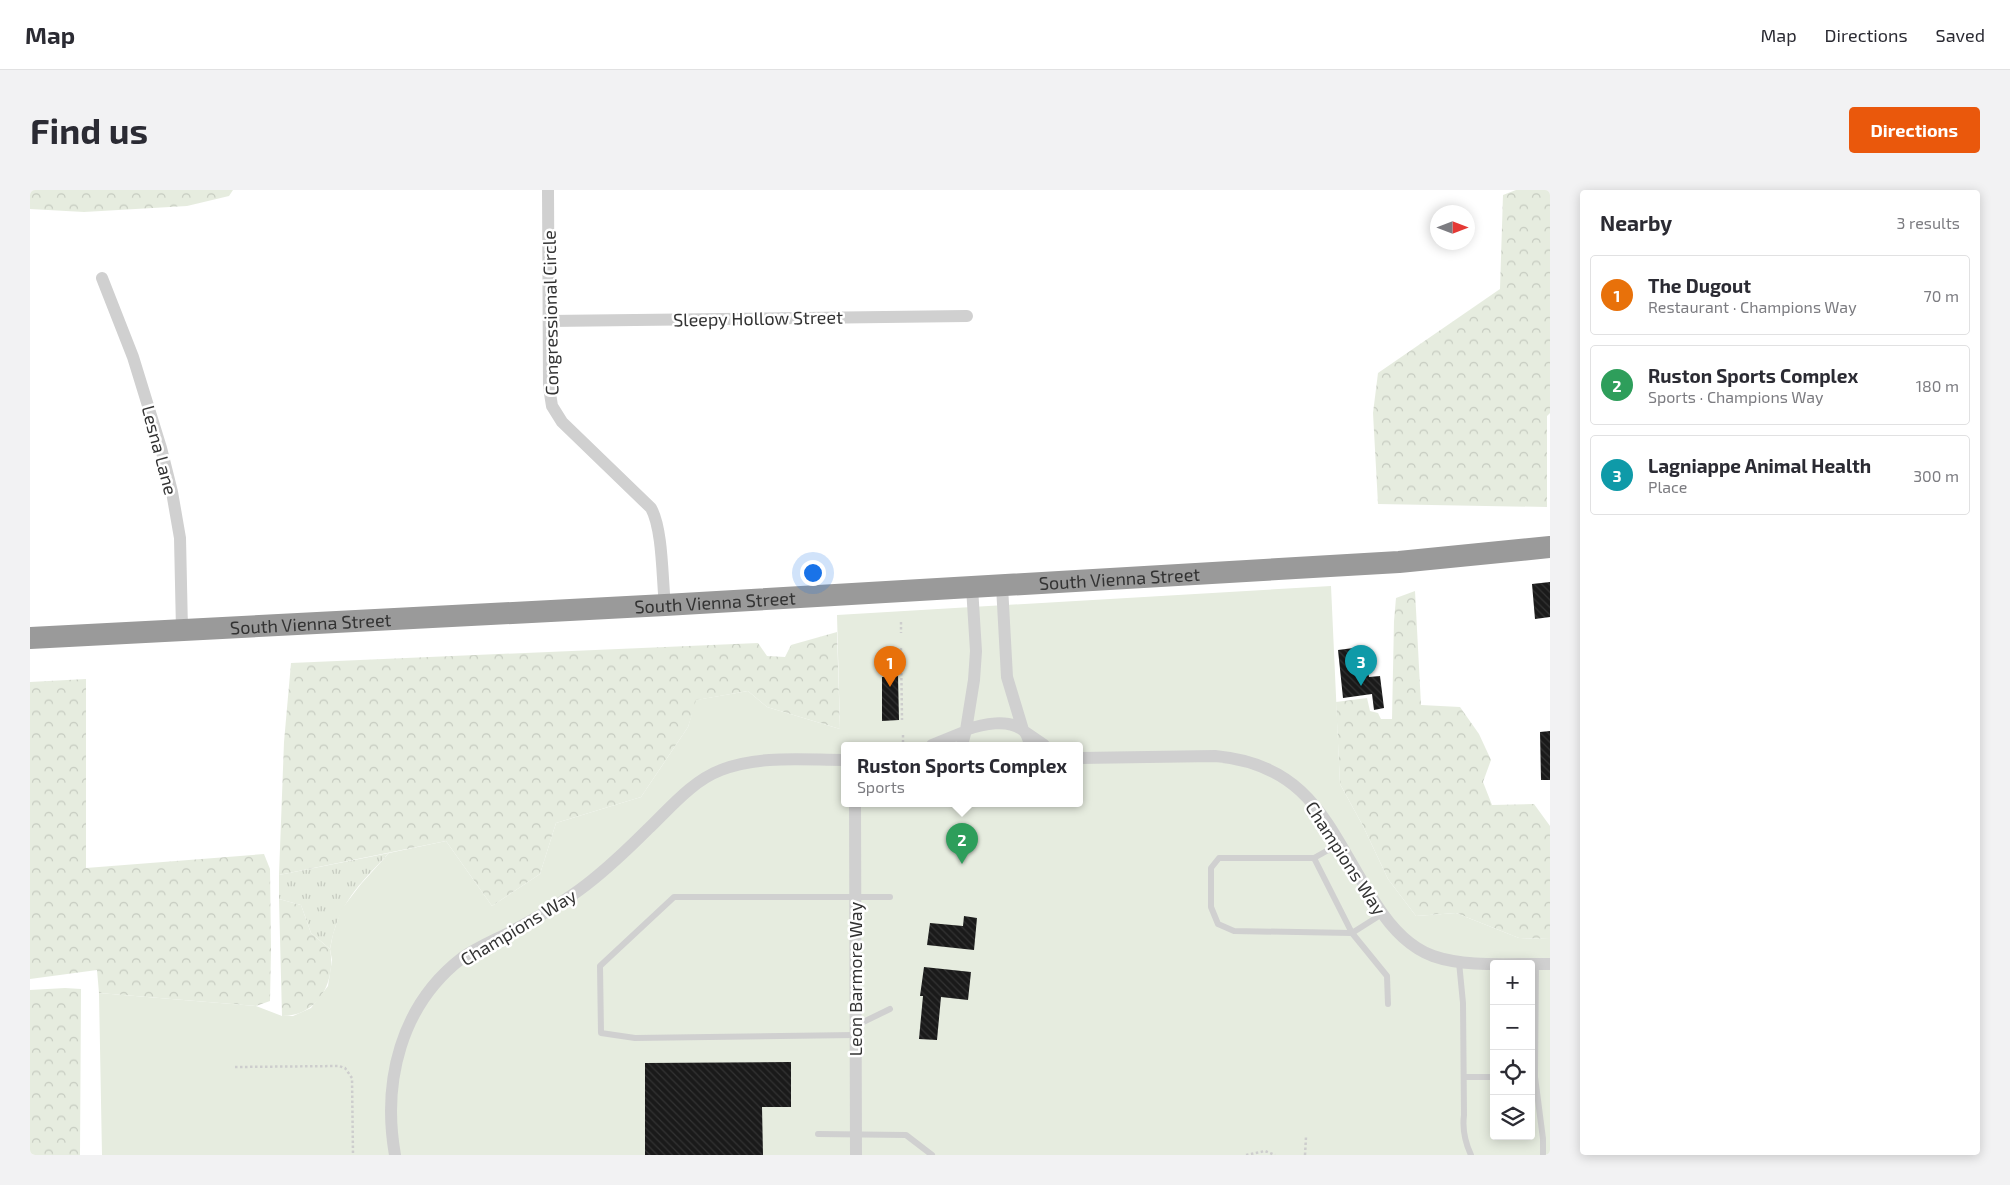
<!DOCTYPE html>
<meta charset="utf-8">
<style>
:root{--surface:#fff;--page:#f2f2f3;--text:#2b2b33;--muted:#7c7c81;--line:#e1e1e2;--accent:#ea580c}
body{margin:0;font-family:"Exo 2",sans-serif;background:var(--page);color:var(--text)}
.controls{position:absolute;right:15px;bottom:15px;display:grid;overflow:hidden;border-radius:5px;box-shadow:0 2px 12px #0003}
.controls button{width:45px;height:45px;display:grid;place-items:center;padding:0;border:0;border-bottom:1px solid var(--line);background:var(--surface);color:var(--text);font:25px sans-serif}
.compass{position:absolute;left:1400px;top:15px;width:45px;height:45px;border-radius:50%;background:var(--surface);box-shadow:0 2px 12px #0003;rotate:90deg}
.you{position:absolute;left:782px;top:382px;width:18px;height:18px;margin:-12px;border:4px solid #fff;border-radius:50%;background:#1a73e8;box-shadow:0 0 0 8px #1a73e833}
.badge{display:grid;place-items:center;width:32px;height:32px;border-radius:50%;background:var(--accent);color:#fff;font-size:16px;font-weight:700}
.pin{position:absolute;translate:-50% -41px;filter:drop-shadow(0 1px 2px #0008)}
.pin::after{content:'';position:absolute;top:26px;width:18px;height:15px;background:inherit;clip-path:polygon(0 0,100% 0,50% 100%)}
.popup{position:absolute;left:811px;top:552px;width:242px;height:65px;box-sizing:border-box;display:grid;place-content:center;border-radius:5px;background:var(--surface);filter:drop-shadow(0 1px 4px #0005);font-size:16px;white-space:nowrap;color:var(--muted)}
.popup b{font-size:19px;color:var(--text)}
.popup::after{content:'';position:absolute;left:50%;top:100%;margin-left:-10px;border:10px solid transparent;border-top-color:var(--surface)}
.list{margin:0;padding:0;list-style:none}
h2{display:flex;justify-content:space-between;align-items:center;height:65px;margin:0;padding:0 20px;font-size:21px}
h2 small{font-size:16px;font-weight:400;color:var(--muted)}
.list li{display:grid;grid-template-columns:32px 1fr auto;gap:15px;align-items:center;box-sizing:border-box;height:80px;margin:0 10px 10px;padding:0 10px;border:1px solid var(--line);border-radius:5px}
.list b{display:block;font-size:19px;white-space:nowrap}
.list p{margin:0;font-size:16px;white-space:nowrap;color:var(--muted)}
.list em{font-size:16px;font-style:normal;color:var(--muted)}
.icon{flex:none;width:28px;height:28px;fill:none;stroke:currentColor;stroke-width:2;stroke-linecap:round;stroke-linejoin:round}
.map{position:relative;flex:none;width:1520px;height:965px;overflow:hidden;border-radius:5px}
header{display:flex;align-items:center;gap:30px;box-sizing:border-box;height:70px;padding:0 25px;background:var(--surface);border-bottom:1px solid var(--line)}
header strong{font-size:24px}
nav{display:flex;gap:28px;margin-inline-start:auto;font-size:18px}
.intro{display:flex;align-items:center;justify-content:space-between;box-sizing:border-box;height:120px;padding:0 30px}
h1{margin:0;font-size:35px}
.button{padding:12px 22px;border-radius:5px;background:var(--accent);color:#fff;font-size:18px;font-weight:700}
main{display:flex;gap:30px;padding:0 30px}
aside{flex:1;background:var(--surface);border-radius:5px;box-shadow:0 2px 12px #0003}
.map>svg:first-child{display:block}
.grass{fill:url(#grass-tufts)}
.forest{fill:url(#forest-crowns)}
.pitch{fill:#e6ecdf;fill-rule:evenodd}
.building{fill:url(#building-back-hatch)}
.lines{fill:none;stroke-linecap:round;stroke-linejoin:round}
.path{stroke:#cdcdcd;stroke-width:2.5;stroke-dasharray:2.5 2.5;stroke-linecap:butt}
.lane{stroke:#d0d0d0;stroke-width:6}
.street{stroke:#d0d0d0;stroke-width:12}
.highway{stroke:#9a9a9a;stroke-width:22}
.labels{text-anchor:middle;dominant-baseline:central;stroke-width:5;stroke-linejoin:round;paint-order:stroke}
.street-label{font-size:18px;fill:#333;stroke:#fff}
</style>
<header>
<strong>Map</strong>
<nav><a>Map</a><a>Directions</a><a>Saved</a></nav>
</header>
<div class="intro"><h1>Find us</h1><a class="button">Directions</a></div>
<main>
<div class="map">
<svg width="1520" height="965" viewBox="0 0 1520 965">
<defs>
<pattern id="grass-tufts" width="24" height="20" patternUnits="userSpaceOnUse" patternTransform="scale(1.25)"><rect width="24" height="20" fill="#e6ecdf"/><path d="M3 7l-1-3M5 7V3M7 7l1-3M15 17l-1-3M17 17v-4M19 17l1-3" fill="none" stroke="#c6cbc0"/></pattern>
<pattern id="forest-crowns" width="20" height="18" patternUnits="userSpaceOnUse" patternTransform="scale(1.25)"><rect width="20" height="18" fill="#e6ecdf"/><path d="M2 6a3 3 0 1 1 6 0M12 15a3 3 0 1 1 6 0" fill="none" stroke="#c6cbc0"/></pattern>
<pattern id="building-back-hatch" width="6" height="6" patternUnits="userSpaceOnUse" patternTransform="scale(1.25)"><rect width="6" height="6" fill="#1a1a1a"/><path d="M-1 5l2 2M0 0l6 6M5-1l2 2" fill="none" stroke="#333"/></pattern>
</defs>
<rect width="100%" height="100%" fill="#fff"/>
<path class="grass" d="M359 663C329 695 308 713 300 759L281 743 271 715 249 709V685Z"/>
<path class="forest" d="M0 0H203L199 6 157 16 54 22 0 19Z
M1486 0H1520V223L1517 226V317L1348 314 1343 223 1348 183 1470 99 1473 5Z
M1385 401 1391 515 1430 517 1449 544 1461 570 1453 592 1462 615 1504 614 1520 636V749L1489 748 1426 723 1386 726 1358 689 1333 636 1310 594 1306 512 1337 508 1340 521 1348 523 1351 529H1362L1364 431 1366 408Z
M807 442 810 539 737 517 718 501 667 510 658 537 611 607 526 633 510 684 462 716 416 651 249 685 254 552 261 473 728 453 737 466 755 467 761 455Z
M56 489V678L234 664 240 679 241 759 240 811 226 816 69 803 67 780 0 789V492Z
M249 709 271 715 281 743 300 759C306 791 289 826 252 826Z
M35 798 51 799 50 965H0V800Z"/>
<path class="pitch" d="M1301 396 1310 594 1333 636 1358 689 1386 726 1426 723 1489 748 1520 749V965H72L69 803 226 816 252 826H263L281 818 298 796 302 770 300 759 303 744 311 720 331 694 359 663 416 651 462 716 510 684 526 633 611 607 658 537 666 510 718 501 737 517 810 539 807 425ZM814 555H1050V613H814ZM1464 774H1501V946H1464Z"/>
<path class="building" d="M1520 392V427L1505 429 1502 394Z
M1331 457V461H1335L1339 487 1350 486 1354 518 1344 520 1342 504 1313 508 1308 460Z
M868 486 869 530 852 531V487Z
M1520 541V590H1511L1510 542Z
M934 726 947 728 944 760 897 755 900 733 933 736Z
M894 777 941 782 938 810 911 807 907 850 889 849 893 806H890Z
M761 872V917H732L733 965H615V873Z"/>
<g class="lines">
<path class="path" d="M871 432V443
M871 458 872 530
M873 545V555
M205 877 309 876 315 878 322 888 323 965
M1216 965 1235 961 1245 965
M1275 965 1276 947"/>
<path class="lane" d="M1309 654 1284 668H1189L1181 678V717L1188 734 1204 741 1322 743 1352 724
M1284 668 1322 743 1357 786 1358 814
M1429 772 1433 813 1434 925C1432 940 1435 952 1441 965
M1506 773 1505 887 1513 949V965
M825 836 860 819
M825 845 605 848 571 843 570 776 644 707H860
M1434 887H1464
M788 944 876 945 902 965"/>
<path class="street" d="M518 0 519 197 522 216 532 232 621 318C633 340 632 389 635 415
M72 88 103 167 131 258 142 302 150 348 152 440
M519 131 937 126
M972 396 977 487 993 540
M936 540 944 490 946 461 942 397
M995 542 1014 555
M902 555 934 542
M932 555 936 540C952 534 979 528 994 541 997 544 999 551 1000 555
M1050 568 1185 566C1284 575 1299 642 1346 714 1360 736 1378 757 1403 766 1437 778 1484 773 1520 774
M825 613 826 965
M365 965C352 891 371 815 432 768 449 756 468 749 486 739 510 726 534 712 556 695 578 678 598 659 618 639 640 618 662 591 691 580 729 565 774 570 814 570"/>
<path class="highway" id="s1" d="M0 448 635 415 1369 372 1520 357"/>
</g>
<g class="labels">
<g class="street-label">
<text transform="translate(520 123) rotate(-91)">Congressional Circle</text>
<text transform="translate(728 128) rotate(-1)">Sleepy Hollow Street</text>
<text transform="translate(130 260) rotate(75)">Lesna Lane</text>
<text stroke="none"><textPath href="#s1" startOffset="1091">South Vienna Street</textPath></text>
<text stroke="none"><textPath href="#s1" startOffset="686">South Vienna Street</textPath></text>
<text stroke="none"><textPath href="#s1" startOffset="281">South Vienna Street</textPath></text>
<text transform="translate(1316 668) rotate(57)">Champions Way</text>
<text transform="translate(488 737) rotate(-31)">Champions Way</text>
<text transform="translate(825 789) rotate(-90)">Leon Barmore Way</text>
</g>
</g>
</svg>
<div class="controls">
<button>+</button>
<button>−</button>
<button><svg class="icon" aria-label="locate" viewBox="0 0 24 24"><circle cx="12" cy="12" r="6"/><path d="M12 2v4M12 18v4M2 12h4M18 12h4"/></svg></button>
<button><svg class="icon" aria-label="layers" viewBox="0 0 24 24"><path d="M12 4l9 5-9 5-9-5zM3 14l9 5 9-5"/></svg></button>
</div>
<svg class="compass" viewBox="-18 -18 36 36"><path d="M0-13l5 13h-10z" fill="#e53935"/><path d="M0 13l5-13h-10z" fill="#7c7c81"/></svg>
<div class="you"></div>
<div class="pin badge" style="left:860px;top:497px;background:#e8710a">1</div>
<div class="pin badge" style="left:932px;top:674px;background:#2e9e5b">2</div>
<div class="popup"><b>Ruston Sports Complex</b>Sports</div>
<div class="pin badge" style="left:1331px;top:496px;background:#0f9aa8">3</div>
</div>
<aside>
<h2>Nearby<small>3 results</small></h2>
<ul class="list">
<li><span class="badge" style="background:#e8710a">1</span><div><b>The Dugout</b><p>Restaurant · Champions Way</p></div><em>70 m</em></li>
<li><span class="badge" style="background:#2e9e5b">2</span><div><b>Ruston Sports Complex</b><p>Sports · Champions Way</p></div><em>180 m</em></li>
<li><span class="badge" style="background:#0f9aa8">3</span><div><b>Lagniappe Animal Health</b><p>Place</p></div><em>300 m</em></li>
</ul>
</aside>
</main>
